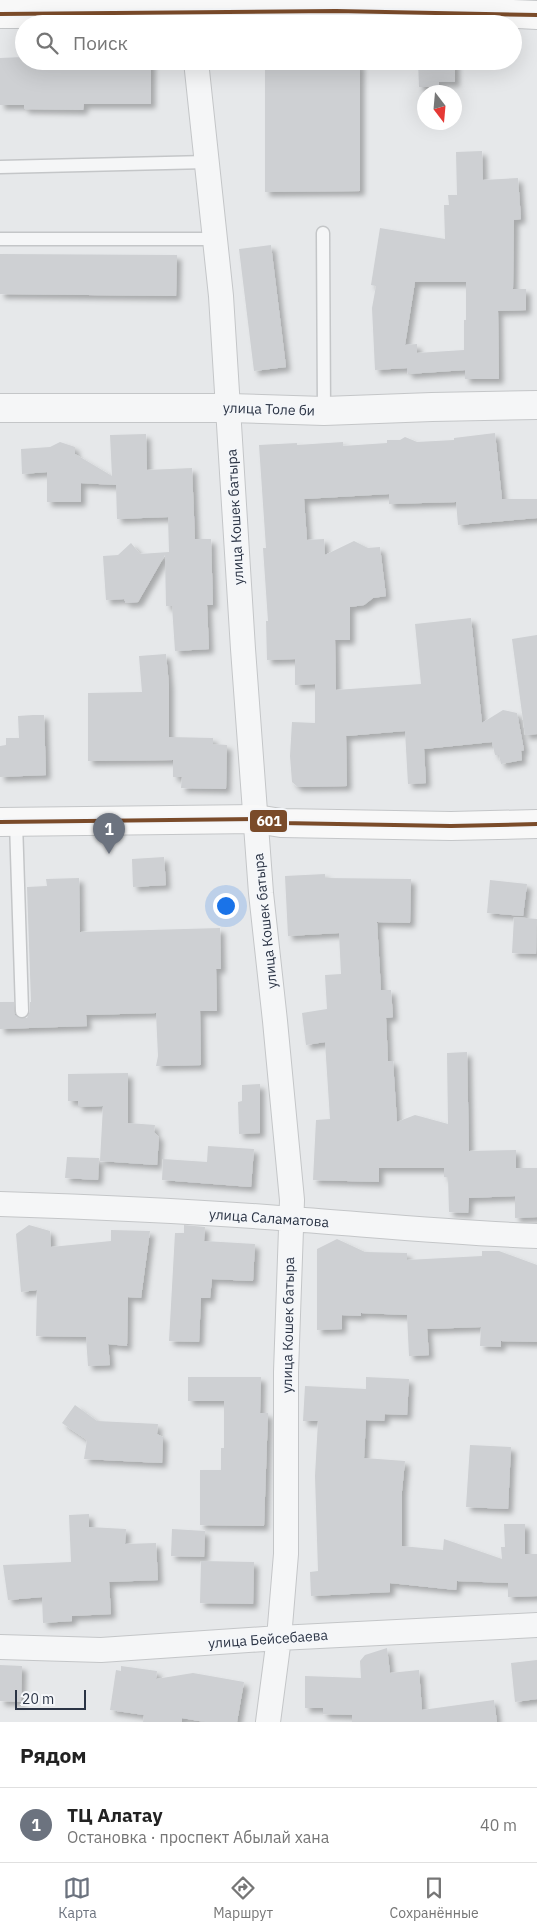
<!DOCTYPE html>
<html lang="ru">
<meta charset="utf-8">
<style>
:root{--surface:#fff;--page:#f2f2f2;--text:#222;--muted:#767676;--line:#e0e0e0;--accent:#6c737f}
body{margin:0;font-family:"IBM Plex Sans",sans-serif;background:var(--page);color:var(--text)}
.compass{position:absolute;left:417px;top:85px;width:45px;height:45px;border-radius:50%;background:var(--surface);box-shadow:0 5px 20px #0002;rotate:164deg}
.scale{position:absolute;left:15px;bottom:12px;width:71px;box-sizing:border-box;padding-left:5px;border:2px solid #2b3445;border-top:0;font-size:14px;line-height:18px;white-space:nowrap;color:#2b3445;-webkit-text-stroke:4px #f4f6f9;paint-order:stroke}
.you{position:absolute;left:225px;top:905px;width:18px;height:18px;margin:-12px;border:4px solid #fff;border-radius:50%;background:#1a73e8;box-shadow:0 0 0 8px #1a73e833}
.badge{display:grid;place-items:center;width:32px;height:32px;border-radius:50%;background:var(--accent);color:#fff;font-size:16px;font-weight:700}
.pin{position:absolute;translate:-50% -41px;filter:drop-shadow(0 1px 2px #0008)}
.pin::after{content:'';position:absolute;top:26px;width:18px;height:15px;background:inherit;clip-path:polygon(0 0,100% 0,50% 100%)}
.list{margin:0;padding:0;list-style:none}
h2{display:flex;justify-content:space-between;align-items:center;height:65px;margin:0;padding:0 20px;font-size:21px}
h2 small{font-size:16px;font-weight:400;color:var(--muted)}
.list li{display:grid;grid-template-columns:32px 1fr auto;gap:15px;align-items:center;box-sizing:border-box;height:75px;padding:0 20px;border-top:1px solid var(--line)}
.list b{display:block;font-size:19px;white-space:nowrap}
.list p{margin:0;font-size:16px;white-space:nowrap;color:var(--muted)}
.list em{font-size:16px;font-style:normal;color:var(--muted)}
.icon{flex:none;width:28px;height:28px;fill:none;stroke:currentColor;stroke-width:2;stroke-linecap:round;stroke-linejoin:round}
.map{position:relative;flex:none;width:537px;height:1722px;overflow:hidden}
.search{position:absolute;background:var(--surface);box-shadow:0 5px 20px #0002;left:15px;right:15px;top:15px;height:55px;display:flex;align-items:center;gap:12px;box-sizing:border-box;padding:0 18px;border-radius:28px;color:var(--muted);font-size:19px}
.sheet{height:140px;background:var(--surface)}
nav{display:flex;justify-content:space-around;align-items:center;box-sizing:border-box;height:70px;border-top:1px solid var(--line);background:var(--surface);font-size:14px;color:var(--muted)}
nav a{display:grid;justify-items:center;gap:2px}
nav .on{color:var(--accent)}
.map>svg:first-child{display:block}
.building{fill:#ced0d3;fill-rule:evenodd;filter:url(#shadow)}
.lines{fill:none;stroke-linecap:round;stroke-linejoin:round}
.service-casing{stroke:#c4c6c8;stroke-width:15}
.minor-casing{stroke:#c4c6c8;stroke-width:26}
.tertiary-casing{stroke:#c4c6c8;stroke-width:30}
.secondary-casing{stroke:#c4c6c8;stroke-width:30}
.service{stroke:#f5f6f7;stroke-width:12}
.minor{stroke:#f5f6f7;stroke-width:24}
.tertiary{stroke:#f5f6f7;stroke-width:28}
.secondary{stroke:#f8f8f8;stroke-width:28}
.bus-1-casing{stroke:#f4f6f9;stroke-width:8}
.bus-1{stroke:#7a4b2a;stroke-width:4}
.labels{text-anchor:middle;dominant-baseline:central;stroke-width:4;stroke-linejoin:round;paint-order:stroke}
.street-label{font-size:14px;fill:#2b3445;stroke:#f4f6f9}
.line-badge{stroke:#f4f6f9;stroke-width:2}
.badge-label{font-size:14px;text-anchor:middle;font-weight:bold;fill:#fff}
</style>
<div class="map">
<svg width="537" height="1722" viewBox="0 0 537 1722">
<defs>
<filter id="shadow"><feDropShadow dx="4.5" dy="4.5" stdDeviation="2.5" flood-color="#0004"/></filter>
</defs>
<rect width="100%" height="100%" fill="#e6e8ea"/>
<path class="building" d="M24 57V61H151V104H84L83 110 24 109V105H0V58Z
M418 61H455V82H439V87H419Z
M265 63H360V191L265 192Z
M482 151 483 180 518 178 521 219 514 220 513 289H526V310L498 311 499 379H465V370L408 374 407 368 375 370 372 308 376 286 371 285 380 228 445 239 444 205H449L448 195H457L456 152ZM415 282H466V320H464V350L417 353V344L405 345Z
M271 245 286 367 254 371 239 249Z
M0 254 177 255 176 296 0 294Z
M495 433 502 499H537V518L458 525 456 502 389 504V494L304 499 307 540 324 539 325 555 354 541 368 548 380 547 386 596 373 598 364 605 350 607V640H335L336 690 421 684 415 624 471 618 482 723 503 710 517 713 524 750 521 751 522 760 501 764 499 755H495L492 742 424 749 426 783 408 784 405 731 346 736 347 786 298 787 292 782 290 756 292 722 315 723V684L295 685V659L267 660 266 621H268L263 548H266L259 445 297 443V445L343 442V446L387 443V440H400L405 437 417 442 454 440V438Z
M146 434 147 470 192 468 195 539H211L213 605H207L209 649 175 651 172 606H166L165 555 138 602 126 603 124 599 106 600 103 556 118 555 131 543 140 554 169 552 168 517 117 519 116 485 81 483V502H47V472L22 474 21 449 50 447 60 442 75 447V454L112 476 110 435Z
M537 635V734L525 735 512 639Z
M166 654 169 685V737L213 738V744L227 745 226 789 181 788 182 777H173V760L88 761V693L142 692 139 656Z
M33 715H44L46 775 0 777V746L6 745V738H19L18 716Z
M164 857 166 885 133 887 132 859Z
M325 874V878L411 879 410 923 377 922 381 990H391L393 1017 386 1018 388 1061H393L397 1122 415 1115 448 1124 447 1053 467 1052 469 1151 516 1150V1168H537V1217L515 1218V1196L469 1198 468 1213 449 1212 448 1177H444V1168H379V1182L313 1180 316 1120 330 1119 325 1042 306 1045 302 1013 327 1009 325 975 341 974 339 933 288 936 285 876Z
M79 878 80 932 220 928 221 969H216L217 1011H200L201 1065 156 1066 158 1056 156 1013 86 1015 87 1026 0 1029V1002H14L15 1015 19 1018H27L30 1011V1002H31L27 887 47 886 46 879Z
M490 880 527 884 523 916 487 913Z
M514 917 537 919 536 954 512 953Z
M128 1073V1123L155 1125 154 1132 159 1137 157 1165 100 1161 103 1106 78 1107V1101H68V1074Z
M260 1084V1133L239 1134 238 1102 242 1101V1085Z
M208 1146 254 1149 251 1187 162 1180 163 1159 207 1162Z
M67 1157 99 1158 98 1180 65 1178Z
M29 1225 50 1231 51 1247 111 1241V1230L150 1231 141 1298 128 1297 127 1346 108 1344 110 1365 88 1366 86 1337 36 1336 37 1290 21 1292 16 1234Z
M184 1225 205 1227 204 1241 255 1244 253 1281 212 1279 210 1298H201L199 1342 169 1341 175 1233H184Z
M337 1239 365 1252 407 1253V1260L482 1256V1251H499L537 1265V1342L501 1341V1347L480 1346 481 1327 427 1329 429 1355 409 1356 407 1315 361 1313V1316L342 1315V1329L317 1330V1249Z
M188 1377H261L260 1413H268L264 1526 200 1525V1470H221V1448H224V1401H188Z
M366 1377 409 1379 407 1415 385 1414 384 1421 366 1420 364 1458 405 1461 402 1491V1546L443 1550 444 1539 502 1559 501 1547H505L504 1524H525V1554H537V1596L508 1597V1583L457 1581 456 1590 390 1583V1592L311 1596 310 1572 318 1571 315 1476 318 1421H303L305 1386 366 1389Z
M75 1405 97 1421 158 1424 157 1434 163 1437 162 1463 84 1459 87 1440 62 1423Z
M470 1445 511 1447 508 1509 466 1507Z
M89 1514V1527L126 1529 125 1544 156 1543 158 1580 109 1582 111 1614 72 1616V1621L43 1623 42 1597 8 1600 3 1565 71 1562 69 1515Z
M172 1529 205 1531 204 1557 171 1556Z
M201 1561 254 1562 253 1604 200 1603Z
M387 1648 390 1673 419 1670 422 1710 494 1700 497 1722H352V1715L323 1714V1708H305V1676L361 1678 360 1661 365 1655Z
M537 1660V1699L515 1702 511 1663Z
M0 1665 22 1666 21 1702 0 1701Z
M121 1666 157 1671 156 1679 193 1673 244 1682 237 1722H205L182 1718V1722H143L144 1715 110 1710 116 1670 121 1671Z"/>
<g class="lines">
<defs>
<path id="service" d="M0 167 207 162
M323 233 324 411
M0 239H215
M16 822 22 1011"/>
<path id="minor" d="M196 61 221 296 243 649 261 893 275 1021 292 1200 286 1372V1554L279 1638 268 1722
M0 1204C97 1207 195 1211 291 1219 373 1225 455 1233 537 1236
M0 1647 101 1650 279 1638 537 1625"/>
<path id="tertiary" d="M0 408H229L324 411 432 407 537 405"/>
<path id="secondary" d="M0 14C179 13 358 7 537 15
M0 822 256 819 281 823 451 826 537 824"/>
</defs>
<use href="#service" class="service-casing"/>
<use href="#minor" class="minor-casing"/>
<use href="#tertiary" class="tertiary-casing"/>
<use href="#secondary" class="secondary-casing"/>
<use href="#service" class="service"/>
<use href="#minor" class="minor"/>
<use href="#tertiary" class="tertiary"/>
<use href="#secondary" class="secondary"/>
<defs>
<path id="bus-1" d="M0 14 336 11 537 15
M0 822 256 819 281 823 451 826 537 824"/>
</defs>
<use href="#bus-1" class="bus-1-casing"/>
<use href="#bus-1" class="bus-1"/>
</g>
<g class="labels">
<g class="street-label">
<text transform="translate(269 409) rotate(2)">улица Толе би</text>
<text transform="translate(235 517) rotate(-93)">улица Кошек батыра</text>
<text transform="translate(265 921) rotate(-96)">улица Кошек батыра</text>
<text transform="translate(269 1218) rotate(4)">улица Саламатова</text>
<text transform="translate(288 1325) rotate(-89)">улица Кошек батыра</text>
<text transform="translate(268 1639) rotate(-4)">улица Бейсебаева</text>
</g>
</g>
<rect class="line-badge" x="249" y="809" width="39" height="24" rx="5" fill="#7a4b2a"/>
<g class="badge-label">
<text x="269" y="826">601</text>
</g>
</svg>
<svg class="compass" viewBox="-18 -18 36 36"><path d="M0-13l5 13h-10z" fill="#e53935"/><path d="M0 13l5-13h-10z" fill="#767676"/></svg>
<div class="scale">20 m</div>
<div class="you"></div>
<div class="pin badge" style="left:109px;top:854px">1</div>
<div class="search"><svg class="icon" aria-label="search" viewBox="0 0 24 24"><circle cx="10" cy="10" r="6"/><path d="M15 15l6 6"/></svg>Поиск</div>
</div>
<section class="sheet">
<h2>Рядом<small></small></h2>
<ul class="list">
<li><span class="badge">1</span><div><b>ТЦ Алатау</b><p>Остановка · проспект Абылай хана</p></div><em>40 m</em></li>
</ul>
</section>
<nav>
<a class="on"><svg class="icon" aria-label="map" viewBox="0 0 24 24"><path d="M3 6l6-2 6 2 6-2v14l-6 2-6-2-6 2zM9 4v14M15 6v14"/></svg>Карта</a>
<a><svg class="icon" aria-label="directions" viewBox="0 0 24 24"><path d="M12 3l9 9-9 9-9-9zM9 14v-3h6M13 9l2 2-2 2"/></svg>Маршрут</a>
<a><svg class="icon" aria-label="saved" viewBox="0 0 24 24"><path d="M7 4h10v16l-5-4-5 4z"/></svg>Сохранённые</a>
</nav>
